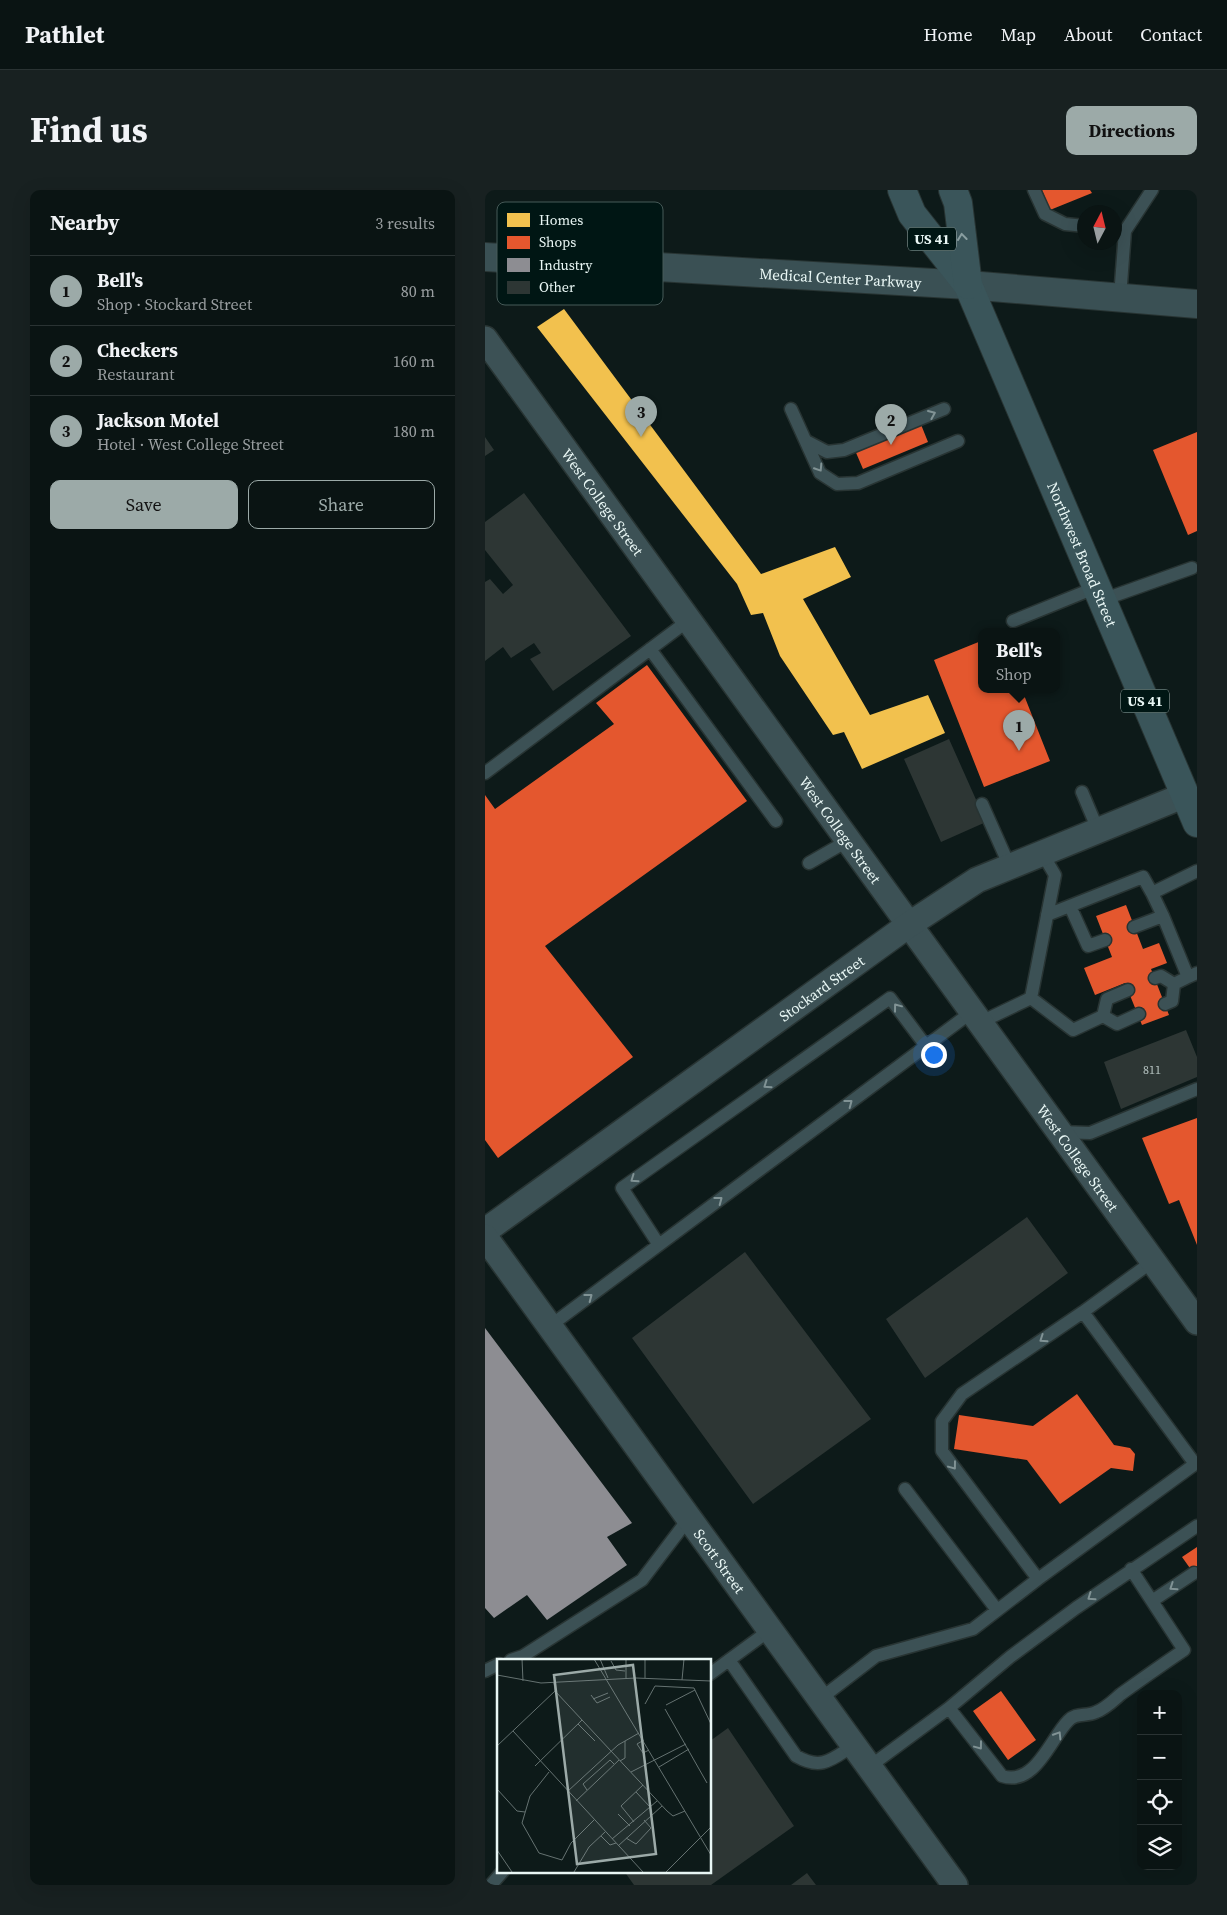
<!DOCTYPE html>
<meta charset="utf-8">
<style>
:root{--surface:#0a1413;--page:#182121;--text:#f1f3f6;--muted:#999ea0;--line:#2a3333;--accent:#9caaa8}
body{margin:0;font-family:"Source Serif 4",serif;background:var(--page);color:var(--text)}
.controls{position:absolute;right:15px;bottom:15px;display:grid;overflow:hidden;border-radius:10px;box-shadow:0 5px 20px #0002}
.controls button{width:45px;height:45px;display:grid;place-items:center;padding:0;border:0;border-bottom:1px solid var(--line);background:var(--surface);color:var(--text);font:25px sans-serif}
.compass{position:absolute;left:592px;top:15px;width:45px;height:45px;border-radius:50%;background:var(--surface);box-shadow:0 5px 20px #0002;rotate:7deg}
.you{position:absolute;left:448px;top:864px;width:18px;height:18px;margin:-12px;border:4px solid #fff;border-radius:50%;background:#1a73e8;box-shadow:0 0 0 8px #1a73e833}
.badge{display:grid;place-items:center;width:32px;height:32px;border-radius:50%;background:var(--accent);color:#111;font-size:16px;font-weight:700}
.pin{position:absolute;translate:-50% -41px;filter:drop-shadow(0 1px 2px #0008)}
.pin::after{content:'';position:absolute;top:26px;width:18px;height:15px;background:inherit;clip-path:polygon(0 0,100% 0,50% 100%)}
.popup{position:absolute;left:493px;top:438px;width:82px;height:65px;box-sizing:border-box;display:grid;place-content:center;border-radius:10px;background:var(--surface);filter:drop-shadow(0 1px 4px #0005);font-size:16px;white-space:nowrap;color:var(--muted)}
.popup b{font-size:19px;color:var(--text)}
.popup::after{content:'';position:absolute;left:50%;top:100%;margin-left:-10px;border:10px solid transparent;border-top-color:var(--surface)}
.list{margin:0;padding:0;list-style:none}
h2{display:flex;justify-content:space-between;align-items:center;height:65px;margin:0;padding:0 20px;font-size:21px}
h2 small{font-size:16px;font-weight:400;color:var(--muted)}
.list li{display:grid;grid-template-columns:32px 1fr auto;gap:15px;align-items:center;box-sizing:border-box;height:70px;padding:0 20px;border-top:1px solid var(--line)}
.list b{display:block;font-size:19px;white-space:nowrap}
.list p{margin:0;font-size:16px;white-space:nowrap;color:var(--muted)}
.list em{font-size:16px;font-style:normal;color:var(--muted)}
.actions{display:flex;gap:10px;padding:15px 20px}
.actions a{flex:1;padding:11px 0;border:1px solid var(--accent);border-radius:10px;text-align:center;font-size:18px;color:var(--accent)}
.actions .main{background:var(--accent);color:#111}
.icon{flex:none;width:28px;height:28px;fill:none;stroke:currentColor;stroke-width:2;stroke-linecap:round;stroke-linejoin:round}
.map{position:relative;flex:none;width:712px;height:1695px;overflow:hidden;border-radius:10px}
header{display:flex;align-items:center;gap:30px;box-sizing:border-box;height:70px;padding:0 25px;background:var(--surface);border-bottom:1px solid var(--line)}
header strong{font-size:24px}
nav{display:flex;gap:28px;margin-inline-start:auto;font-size:18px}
.intro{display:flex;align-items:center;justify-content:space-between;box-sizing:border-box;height:120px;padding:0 30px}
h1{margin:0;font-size:35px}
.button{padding:12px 22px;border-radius:10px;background:var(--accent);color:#111;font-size:18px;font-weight:700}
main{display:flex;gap:30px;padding:0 30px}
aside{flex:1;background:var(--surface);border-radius:10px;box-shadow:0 5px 20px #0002}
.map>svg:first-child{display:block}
.homes{fill:#f2c14e}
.shops{fill:#e4572e}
.industry{fill:#8d8d92}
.building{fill:#2d3634}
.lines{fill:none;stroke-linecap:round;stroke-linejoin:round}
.lane-casing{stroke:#283433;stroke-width:15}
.street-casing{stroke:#283433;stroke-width:28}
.secondary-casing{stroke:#283433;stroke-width:30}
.primary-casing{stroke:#283433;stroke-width:30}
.lane{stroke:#3c5155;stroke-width:12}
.street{stroke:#3c5155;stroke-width:25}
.secondary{stroke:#3a5054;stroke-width:28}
.primary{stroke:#3a555a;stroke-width:28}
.oneway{stroke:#899ea0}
.oneway2{stroke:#819395}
.labels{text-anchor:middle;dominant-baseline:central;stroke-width:5;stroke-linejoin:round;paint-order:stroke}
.number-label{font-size:12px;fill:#bac7c5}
.shield{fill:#001614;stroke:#a3b4b2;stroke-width:1}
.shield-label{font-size:14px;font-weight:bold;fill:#e9f7f5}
.street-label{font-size:15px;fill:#e9f7f5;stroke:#001614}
.inset-road{fill:none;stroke:#657271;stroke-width:1}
.view{fill:#9caaa8;fill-opacity:0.15;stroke:#9caaa8;stroke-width:2.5}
.inset-edge{fill:none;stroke:#e9f7f5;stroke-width:2.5}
.key{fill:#001614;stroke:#465a58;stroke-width:1}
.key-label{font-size:14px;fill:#e9f7f5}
</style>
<header>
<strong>Pathlet</strong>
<nav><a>Home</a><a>Map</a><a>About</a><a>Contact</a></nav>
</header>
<div class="intro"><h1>Find us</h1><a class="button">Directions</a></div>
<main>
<aside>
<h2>Nearby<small>3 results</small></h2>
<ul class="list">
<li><span class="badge">1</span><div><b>Bell's</b><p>Shop · Stockard Street</p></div><em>80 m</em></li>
<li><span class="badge">2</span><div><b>Checkers</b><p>Restaurant</p></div><em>160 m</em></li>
<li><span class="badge">3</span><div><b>Jackson Motel</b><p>Hotel · West College Street</p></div><em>180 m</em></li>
</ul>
<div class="actions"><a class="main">Save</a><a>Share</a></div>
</aside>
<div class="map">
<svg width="712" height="1695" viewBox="0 0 712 1695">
<rect width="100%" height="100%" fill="#0d1a19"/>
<path class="homes" d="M79 119 276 384 350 357 366 387 318 409 385 525 443 505 460 543 377 579 359 542 348 545 295 466 278 423 266 425 252 394 52 137Z"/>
<path class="shops" d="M557 0H605L607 3 565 20Z
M435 232 443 252 378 279 369 258Z
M712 242V341L703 345 668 260Z
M496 451V500H537L565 571 499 597 449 470Z
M162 475 262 611 60 756 148 867 13 968 0 950V605L10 619 129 534 111 513Z
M641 715 658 759 674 753 682 773 666 779 684 825 657 835 640 793 610 805 599 778 627 767 611 726Z
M712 928V1055L694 1010 684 1014 657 948Z
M592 1204 629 1255 645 1258 650 1264 648 1281 626 1278 575 1314 542 1270 469 1259 474 1225 548 1236Z
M712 1357V1388L697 1367Z
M516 1501 551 1550 523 1570 488 1521Z"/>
<path class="industry" d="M0 1138 147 1333 122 1347 142 1375 62 1430 42 1405 9 1428 0 1418Z"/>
<path class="building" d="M0 247 9 260 0 266Z
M39 303 146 446 68 501 45 469 56 463 49 453 26 468 18 457 0 471V392L5 389 18 404 28 395 0 360V332Z
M464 549 501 632 456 652 419 569Z
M701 840 712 867V887L636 919 619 872Z
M542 1027 583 1083 440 1188 401 1129Z
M260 1062 386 1229 268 1314 147 1148Z
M243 1538 309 1636 226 1695H149L139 1681H225V1551Z
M322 1683 331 1695H306Z"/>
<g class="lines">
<defs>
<path id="lane" d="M549 0 560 24 580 34 600 36
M635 107 640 41 667 0
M306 219 335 283 352 294 373 293 473 251
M321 251 342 262 359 260 459 219
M617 410 707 378
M528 431 612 397
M165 459 291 631
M0 583 204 430
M597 602 613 640
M497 614 525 677
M324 673 364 650
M712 681 667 703 678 726 703 787 712 783
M585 716 603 756 620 750
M562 725 658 687 667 703
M649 737 678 726
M670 788 676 786 689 794 703 787
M546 808 588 840 618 826 622 809 643 800
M680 814 687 811 689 794
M618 826 632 834 654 824
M496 832 546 808 570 685 557 663
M575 942 605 943 712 899
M174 1055 137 998 405 808 441 856
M598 1122 710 1274 712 1273
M65 1136 488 821
M420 1299 512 1420
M553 1389 457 1261V1231L477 1204 598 1122 668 1071
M667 1411 709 1383
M26 1470 38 1466 157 1390 204 1328
M244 1470 311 1566C337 1581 347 1569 369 1555
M0 1481 14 1474
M225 1484 285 1440
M335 1509 391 1466 488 1439 553 1389 710 1274
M464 1518 517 1586C550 1597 566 1548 583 1531 591 1522 601 1527 611 1522 620 1519 629 1510 636 1504 657 1489 678 1474 699 1460L646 1379
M384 1577 464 1518 525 1467 591 1418 712 1336
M6 1695 18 1681"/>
<g id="street">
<path id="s1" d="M0 149 712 1132"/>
<path id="s2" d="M0 1041 425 734 492 690 700 605"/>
<path id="s3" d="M0 1047 470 1695"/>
</g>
<g id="secondary">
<path id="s4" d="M0 67 483 95 712 114"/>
</g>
<g id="primary">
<path id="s5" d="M417 0 427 24 483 95 712 633"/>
<path d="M468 0 473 13 483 95"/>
</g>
</defs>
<use href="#lane" class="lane-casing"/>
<use href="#street" class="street-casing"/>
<use href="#secondary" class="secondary-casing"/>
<use href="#primary" class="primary-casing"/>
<use href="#lane" class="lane"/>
<use href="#street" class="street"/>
<use href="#secondary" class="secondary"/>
<use href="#primary" class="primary"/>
</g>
<defs><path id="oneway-chevron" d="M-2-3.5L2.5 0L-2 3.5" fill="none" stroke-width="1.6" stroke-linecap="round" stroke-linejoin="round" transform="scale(1.25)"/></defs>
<use class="oneway" href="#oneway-chevron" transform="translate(477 47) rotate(-97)"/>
<g class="oneway2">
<use href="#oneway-chevron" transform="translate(447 224) rotate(-23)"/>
<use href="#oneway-chevron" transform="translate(334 278) rotate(57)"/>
<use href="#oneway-chevron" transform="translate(412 817) rotate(-127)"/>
<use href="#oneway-chevron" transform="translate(282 895) rotate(145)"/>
<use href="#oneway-chevron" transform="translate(364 913) rotate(-37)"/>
<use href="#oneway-chevron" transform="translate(149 989) rotate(145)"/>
<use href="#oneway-chevron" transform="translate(234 1010) rotate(-37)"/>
<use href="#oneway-chevron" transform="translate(104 1107) rotate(-37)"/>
<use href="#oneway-chevron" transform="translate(558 1149) rotate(146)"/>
<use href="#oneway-chevron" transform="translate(468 1276) rotate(53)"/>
<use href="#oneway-chevron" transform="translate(688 1397) rotate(146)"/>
<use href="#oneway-chevron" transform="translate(606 1407) rotate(145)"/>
<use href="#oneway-chevron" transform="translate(573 1545) rotate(-58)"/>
<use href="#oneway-chevron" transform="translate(494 1556) rotate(53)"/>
</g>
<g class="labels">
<g class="number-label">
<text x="667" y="880">811</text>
</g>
<g class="shield">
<rect x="423" y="37.5" width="48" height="23" rx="4"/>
<rect x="636" y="499.5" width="48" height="23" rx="4"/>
</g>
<g class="shield-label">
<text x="447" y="49">US 41</text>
<text x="660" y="511">US 41</text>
</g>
<g class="street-label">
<text stroke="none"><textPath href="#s4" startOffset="356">Medical Center Parkway</textPath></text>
<text stroke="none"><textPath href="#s1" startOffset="201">West College Street</textPath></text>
<text stroke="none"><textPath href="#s5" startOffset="409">Northwest Broad Street</textPath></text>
<text stroke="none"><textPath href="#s1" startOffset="606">West College Street</textPath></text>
<text stroke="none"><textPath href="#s2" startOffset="415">Stockard Street</textPath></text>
<text stroke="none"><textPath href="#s1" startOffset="1011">West College Street</textPath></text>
<text stroke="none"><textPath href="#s3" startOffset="400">Scott Street</textPath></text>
</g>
</g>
<g transform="translate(12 1469)">
<rect width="214" height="214" fill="#0d1a19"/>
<path class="inset-road" d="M25 0 26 22M97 0 214 196M103 0 111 19M114 2 119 11 128 12M0 16 44 24 139 19 214 22M129 19V0M148 19V0M185 21 187 0M57 24 58 32 170 152 176 157 188 152M94 36 100 44 113 38M96 40 111 34M148 45 158 27 197 29 214 65M169 46 198 31M168 50 210 124M81 65 98 82M16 72 146 213M147 81 140 85 146 94 152 91M0 87 58 32M123 102 128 99V82M38 107 85 61M162 108 192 90M52 113 33 137 25 164 42 194 65 201 74 184 97 161M134 113 189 85M0 130 20 152 28 153M90 131 86 125 113 101 117 105M71 132 121 86 142 74M139 133 153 148 160 142M79 142 122 101M121 155 133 167M137 163 124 147 146 126M104 177 113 186 119 184M129 179 139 185 154 169 147 161M115 180 153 148M121 187 165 147M0 191 15 213M77 213 92 188 108 173M169 213 214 168"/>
<path class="view" d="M136 6 159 195 80 205 57 16Z"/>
<rect width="214" height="214" class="inset-edge"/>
</g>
<rect x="12" y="12" width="166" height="103" rx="8" class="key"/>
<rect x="22" y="23" width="23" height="14" fill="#f2c14e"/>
<rect x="22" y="46" width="23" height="13" fill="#e4572e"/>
<rect x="22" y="68" width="23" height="14" fill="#8d8d92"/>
<rect x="22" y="91" width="23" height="13" fill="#2d3634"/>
<g class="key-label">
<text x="54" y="35">Homes</text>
<text x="54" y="57">Shops</text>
<text x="54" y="80">Industry</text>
<text x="54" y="102">Other</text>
</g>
</svg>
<div class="controls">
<button>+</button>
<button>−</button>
<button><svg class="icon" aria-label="locate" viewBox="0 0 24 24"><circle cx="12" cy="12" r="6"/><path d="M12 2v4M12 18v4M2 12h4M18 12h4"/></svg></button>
<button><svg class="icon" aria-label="layers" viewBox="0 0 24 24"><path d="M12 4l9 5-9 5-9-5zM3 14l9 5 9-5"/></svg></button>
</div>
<svg class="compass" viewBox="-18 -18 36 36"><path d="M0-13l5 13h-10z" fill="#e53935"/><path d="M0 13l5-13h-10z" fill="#999ea0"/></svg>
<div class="you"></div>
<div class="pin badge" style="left:534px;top:561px">1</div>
<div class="popup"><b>Bell's</b>Shop</div>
<div class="pin badge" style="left:406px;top:255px">2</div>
<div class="pin badge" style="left:156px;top:247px">3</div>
</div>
</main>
